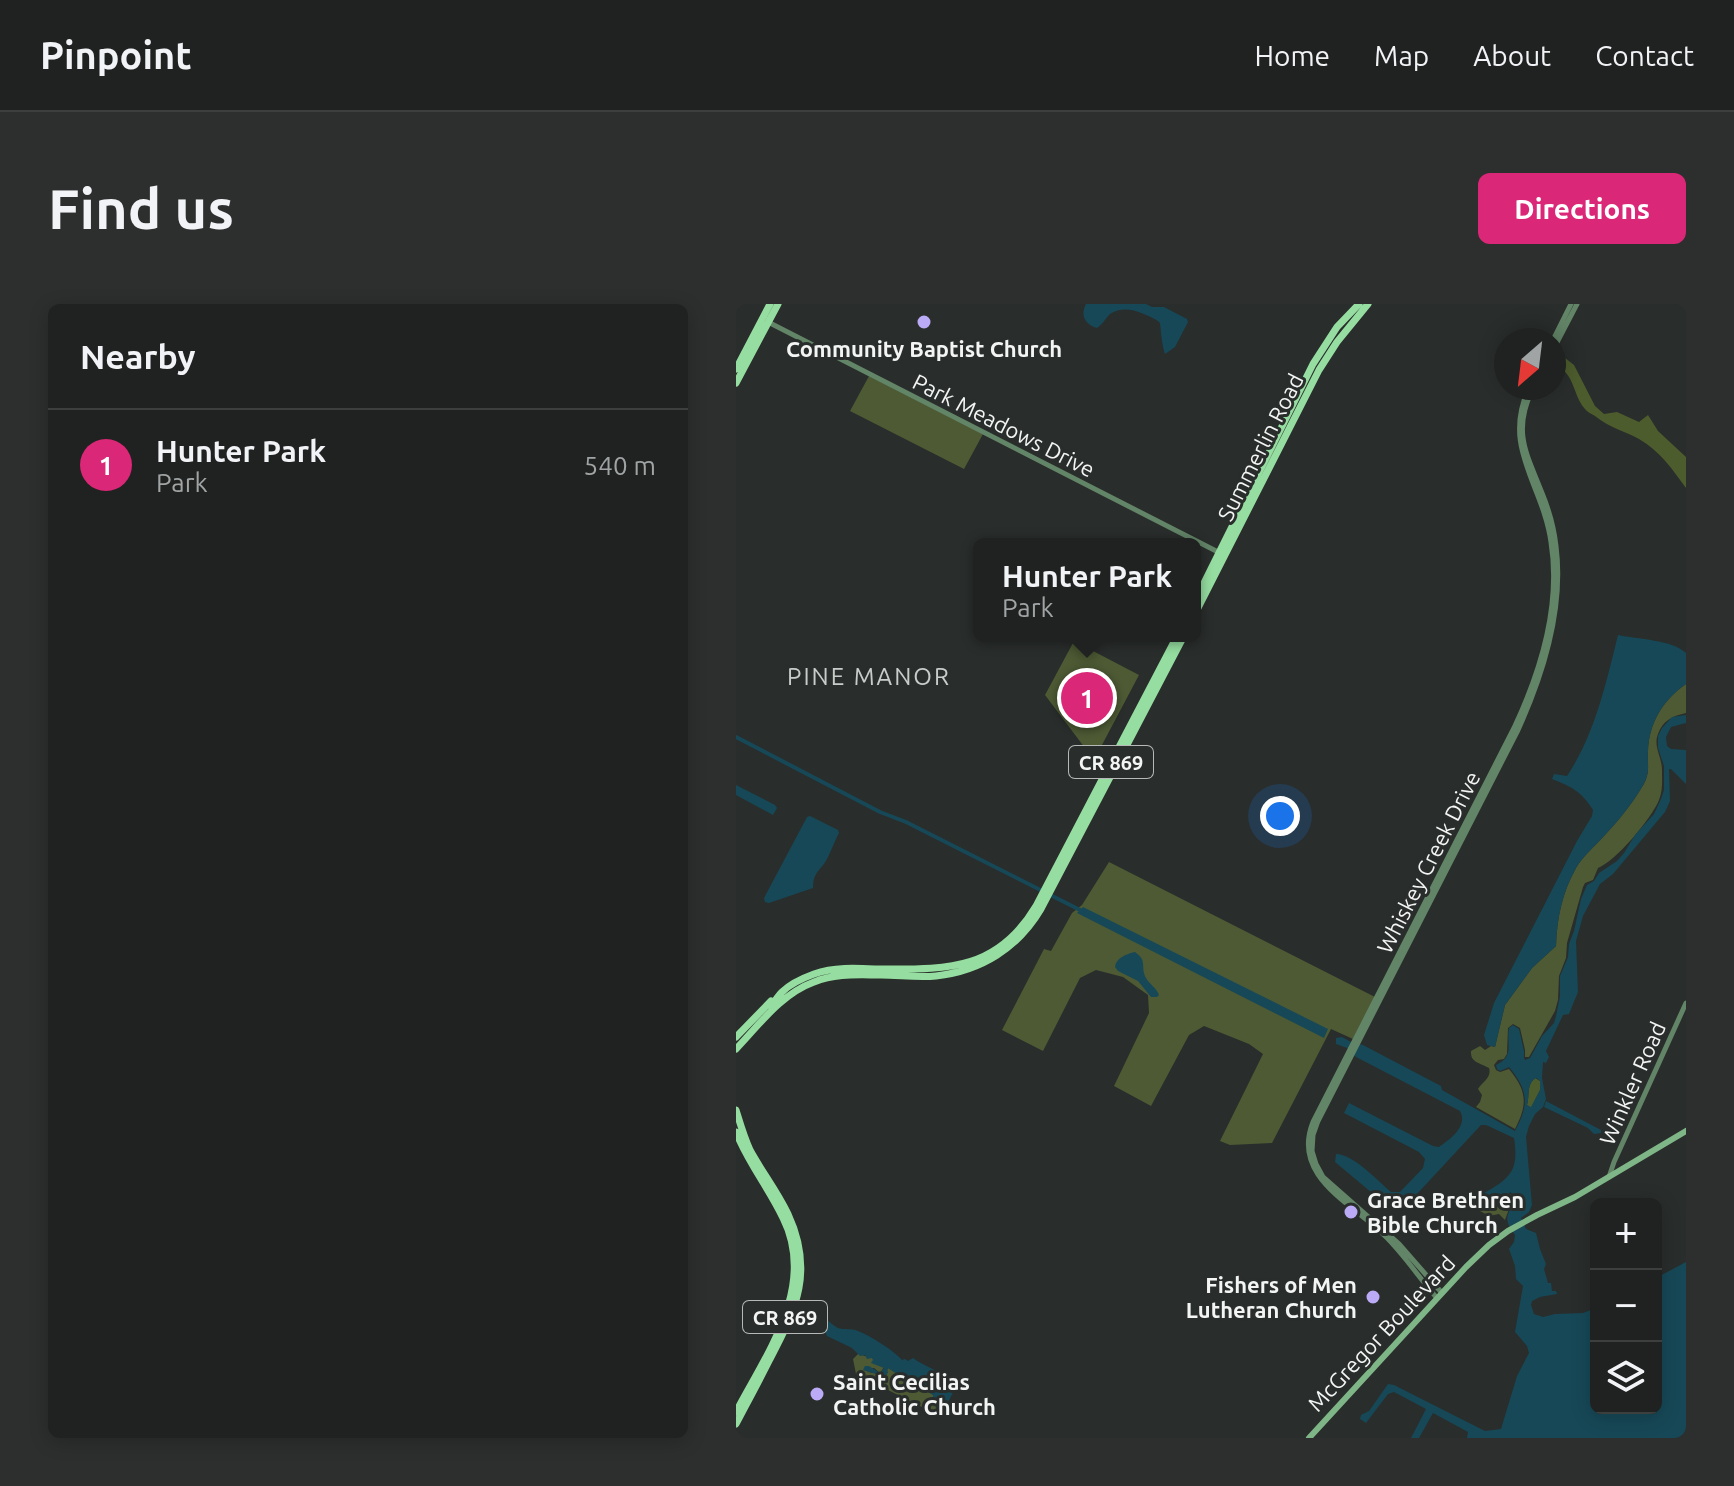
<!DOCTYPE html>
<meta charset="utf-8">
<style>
:root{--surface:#1f2220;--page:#2c2f2d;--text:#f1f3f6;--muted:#a1a4a5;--line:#3c3f3e;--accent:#db2777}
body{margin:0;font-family:Ubuntu,sans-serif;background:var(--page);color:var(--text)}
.controls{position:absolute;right:24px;bottom:24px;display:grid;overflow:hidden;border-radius:12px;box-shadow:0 4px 20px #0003}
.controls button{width:72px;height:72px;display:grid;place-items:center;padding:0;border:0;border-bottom:2px solid var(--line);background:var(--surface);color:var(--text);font:40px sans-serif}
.compass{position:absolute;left:758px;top:24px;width:72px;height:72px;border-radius:50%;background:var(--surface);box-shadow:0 4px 20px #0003;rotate:208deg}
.you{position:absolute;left:544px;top:512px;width:28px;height:28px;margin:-20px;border:6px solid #fff;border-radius:50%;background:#1a73e8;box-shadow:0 0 0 12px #1a73e833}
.badge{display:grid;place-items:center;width:52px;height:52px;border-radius:50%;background:var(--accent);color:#fff;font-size:26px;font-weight:700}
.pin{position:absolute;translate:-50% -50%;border:4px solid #fff;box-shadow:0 2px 8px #0006}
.popup{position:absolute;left:237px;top:234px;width:228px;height:104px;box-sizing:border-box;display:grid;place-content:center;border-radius:12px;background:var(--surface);filter:drop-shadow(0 2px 6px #0005);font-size:26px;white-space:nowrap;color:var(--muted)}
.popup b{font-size:30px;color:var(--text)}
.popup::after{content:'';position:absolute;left:50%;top:100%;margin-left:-16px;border:16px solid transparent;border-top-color:var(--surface)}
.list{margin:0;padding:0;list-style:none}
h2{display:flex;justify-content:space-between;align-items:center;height:104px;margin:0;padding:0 32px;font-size:34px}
h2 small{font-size:26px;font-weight:400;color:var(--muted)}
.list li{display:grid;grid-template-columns:52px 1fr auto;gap:24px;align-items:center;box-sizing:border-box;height:112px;padding:0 32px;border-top:2px solid var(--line)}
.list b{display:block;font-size:30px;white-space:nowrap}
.list p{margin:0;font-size:26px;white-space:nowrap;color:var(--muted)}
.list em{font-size:26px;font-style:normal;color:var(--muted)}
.icon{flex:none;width:44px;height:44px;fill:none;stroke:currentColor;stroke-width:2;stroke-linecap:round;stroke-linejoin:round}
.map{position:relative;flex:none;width:950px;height:1134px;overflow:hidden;border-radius:12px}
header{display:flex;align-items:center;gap:48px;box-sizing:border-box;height:112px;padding:0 40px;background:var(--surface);border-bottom:2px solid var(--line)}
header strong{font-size:38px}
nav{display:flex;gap:44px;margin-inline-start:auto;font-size:28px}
.intro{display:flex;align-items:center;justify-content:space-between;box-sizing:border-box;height:192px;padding:0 48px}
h1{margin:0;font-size:56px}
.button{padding:20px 36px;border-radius:12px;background:var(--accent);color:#fff;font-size:28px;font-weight:700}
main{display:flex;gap:48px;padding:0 48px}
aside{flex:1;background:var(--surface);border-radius:12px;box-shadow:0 4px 20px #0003}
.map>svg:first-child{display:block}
.green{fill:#4d5a34}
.forest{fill:#4d5c2d}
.water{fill:#174857;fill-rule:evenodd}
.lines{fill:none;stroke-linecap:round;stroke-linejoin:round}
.canal{stroke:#174857;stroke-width:4}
.tertiary{stroke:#628467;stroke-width:5}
.secondary{stroke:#7fb687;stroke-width:6}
.primary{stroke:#95dda0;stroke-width:7}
.poi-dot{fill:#bbaaf6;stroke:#292d2b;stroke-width:3}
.labels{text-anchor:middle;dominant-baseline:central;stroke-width:6;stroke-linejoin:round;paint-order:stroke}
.shield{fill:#292d2b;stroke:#b6b9b8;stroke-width:2}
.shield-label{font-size:20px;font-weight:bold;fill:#f3f5f4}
.poi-label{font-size:22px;font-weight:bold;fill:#f3f5f4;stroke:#292d2b;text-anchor:start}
.street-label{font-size:22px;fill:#f3f5f4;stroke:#292d2b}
.neighbourhood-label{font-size:24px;letter-spacing:2px;fill:#c8cdcb;stroke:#292d2b}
</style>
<header>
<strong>Pinpoint</strong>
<nav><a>Home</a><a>Map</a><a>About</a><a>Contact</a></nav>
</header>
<div class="intro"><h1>Find us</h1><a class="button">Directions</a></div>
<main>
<aside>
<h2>Nearby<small></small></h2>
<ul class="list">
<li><span class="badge">1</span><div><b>Hunter Park</b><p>Park</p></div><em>540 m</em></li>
</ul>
</aside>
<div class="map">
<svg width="950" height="1134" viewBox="0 0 950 1134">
<rect width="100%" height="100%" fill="#292d2b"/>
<path class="green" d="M133 72 247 130 228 165 114 107Z
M338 337 403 371 358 456 309 391Z
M950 380V409C937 412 927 416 922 430 917 442 926 453 926 466 926 476 927 486 923 496 916 514 880 557 862 564L857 576 849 579 847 583 831 639 830 654 823 672 822 696 819 707 793 753H789V746L784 724 777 720 772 724 771 750 768 755 762 756 758 761 760 766 764 768 773 765C791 787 792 800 779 825L740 803 744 798 746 791 742 785C746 778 756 774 753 764 745 759 734 759 735 747L744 742 749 746 755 742 759 743 769 701 796 664 820 642C821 614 826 589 840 564 847 552 859 542 868 532 882 517 896 500 906 483 915 469 911 462 912 447 913 419 927 396 950 380Z
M373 558 639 693 617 735 595 725 536 839 494 841 484 837 527 750 513 740 468 722 453 731 415 802 378 782 413 709 412 691 387 673 360 666 344 674 307 747 266 726 308 645 315 647 336 609 346 601Z
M744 887 765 906 770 904 773 891 776 890 778 891 769 916 763 910 753 912 744 907 741 893Z
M122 1050 136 1054 148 1063 144 1069 138 1064 128 1066 136 1069H152L150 1066 152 1064 160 1068 164 1076 171 1075 179 1080 172 1078 173 1087C181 1081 189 1085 197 1091L198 1098 203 1108 202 1111 120 1070 117 1055Z"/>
<path class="forest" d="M819 46 838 61 859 102 868 110 881 108 903 118 912 111 922 127 950 153V184C936 165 925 148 903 135 887 126 875 125 859 112 856 110 851 108 849 105 836 90 840 71 818 59Z
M799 774 804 777V786L795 804 791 801C794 792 790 781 799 774Z"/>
<path class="water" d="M350 0H410L416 3H428L451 15 452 18 439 43 429 50C426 41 425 29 424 19L422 17C407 9 390 0 374 10 369 15 367 20 361 24 349 21 344 11 350 0Z
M882 331C901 335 937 336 950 349V380C927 396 913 419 912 447 911 462 915 468 906 483 896 500 882 517 868 532 859 542 847 552 840 564 826 589 821 614 820 642L796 664 769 701 759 743 751 741 748 731 758 699 841 537 856 512 857 506C845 487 836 483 816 475L818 470 831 472C859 430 870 379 882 331Z
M950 411V419L935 423 930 433 931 442 935 445 950 446V480L935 465H933L934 497 929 508 877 570 864 580 847 612 840 637 842 688 833 710 827 711 810 747 813 753 810 759 807 758 806 774 810 795 807 803 799 810 793 822 790 833 796 901 793 908 785 914 790 925 800 929 804 945 810 960 808 965 812 979H815L816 987H820L821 990 804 993 796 997 795 1001 798 1010 807 1013 819 1010 847 1009 860 1004V1104H920V974L950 958V1134H731L732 1128 697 1109 683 1134H675L690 1105 658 1088 652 1090 630 1119 624 1115 625 1111 633 1107 652 1080 658 1081 749 1127 765 1125 781 1072 793 1049 791 1042 779 1028 787 982 780 975 779 962 773 945 778 938 779 931C765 912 773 912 780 892L774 888 769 897 768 904H765L748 889C775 874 783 866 778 834L750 821H745L668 904 664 906 654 904 599 858 600 850C617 850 641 876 655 888H664L687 864 689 855 683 848 608 809 613 799 697 842 703 843C715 835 732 822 724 807L620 753 611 744 600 740V734L606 733 615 738 627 741 705 782 706 786 779 827C793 801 793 787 773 763L764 767 761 765 760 761C779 752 770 740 773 724L777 721 783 725 788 747V754L789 756 794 754 806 732 818 719 820 712 824 692V672L832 653 833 640 838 627 845 595 851 581 858 577 863 569 881 557 888 549 899 531 918 510 925 495 928 486V462L922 444V432L926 424 936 413ZM800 774 804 777V786L795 803 791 801C794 792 790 780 800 774Z
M0 481 39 501 41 504 37 511 0 491Z
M74 512 102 526 103 529C98 538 94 551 88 560 81 568 77 572 77 584L33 599 29 598 28 594 71 513Z
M347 603 592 725 588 734 341 609Z
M399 648C412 657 404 662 410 674 414 681 420 683 423 691L421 693H415L402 677 382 667 379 663C380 654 390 650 399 648Z
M810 797 865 826V829L858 830 852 824 808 803Z
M91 1016C95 1019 98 1022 102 1024 108 1026 115 1024 122 1027 135 1032 157 1046 166 1056L169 1055 172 1057 177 1054C189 1063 206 1068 219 1076L222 1079 209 1104 206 1107H201L198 1098H193L197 1094V1091C189 1086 181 1081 173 1087L170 1079 178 1080 171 1075C165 1074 163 1079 157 1074L161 1070 152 1064 151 1071H143L127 1066 129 1062H133L144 1069 148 1064 135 1059 137 1056 136 1054 131 1055 129 1051 124 1052 116 1044 91 1032 88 1026Z"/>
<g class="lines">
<path class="canal" d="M0 433 144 508 170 518 348 608"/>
<path class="tertiary" d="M32 18 484 249
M817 36 835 0
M818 44 841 0
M873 873 878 858 950 699
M706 989 663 940 587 873 580 860 576 847 577 831 582 817 782 426C808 369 828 304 820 242 818 224 813 206 806 189 790 148 776 128 797 84
M701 994C683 974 668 950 648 931 616 899 555 873 577 818L778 424C805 367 825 301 815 238 807 180 765 144 793 84"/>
<path class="secondary" d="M573 1134 730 963 753 941 772 927 801 911 839 893 950 827"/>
<path class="primary" d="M0 65 34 0
M0 79 42 0
M459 297 577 60 601 23 623 0
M459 310 583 66 601 38 632 0
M35 702C39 697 42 692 46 688 55 679 67 674 78 670 98 663 119 664 139 665 208 665 260 669 300 602L441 332
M0 733 35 697
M0 745C23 721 45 690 78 678 100 669 122 671 145 671 163 671 182 674 200 672 245 667 282 644 305 605L448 332
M0 806C4 819 8 833 14 846 26 868 41 887 52 910 78 966 61 1004 34 1055 23 1077 11 1099 0 1120
M0 828C12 859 33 884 47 914 81 982 31 1049 0 1108"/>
</g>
<g class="poi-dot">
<circle cx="188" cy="18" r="8"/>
<circle cx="615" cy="908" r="8"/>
<circle cx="637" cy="993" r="8"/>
<circle cx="81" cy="1090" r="8"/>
</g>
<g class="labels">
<g class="shield">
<rect x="333" y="442" width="84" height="32" rx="6"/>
<rect x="7" y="997" width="84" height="32" rx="6"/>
</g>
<g class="shield-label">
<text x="375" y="458">CR 869</text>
<text x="49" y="1013">CR 869</text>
</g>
<g class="poi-label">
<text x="188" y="44" text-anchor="middle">Community Baptist Church</text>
<text x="631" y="895">Grace Brethren<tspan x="631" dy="25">Bible Church</tspan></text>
<text x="621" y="980" text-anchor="end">Fishers of Men<tspan x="621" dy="25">Lutheran Church</tspan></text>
<text x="97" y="1077">Saint Cecilias<tspan x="97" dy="25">Catholic Church</tspan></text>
</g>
<g class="street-label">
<text transform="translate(268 121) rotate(27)">Park Meadows Drive</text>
<text transform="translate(524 143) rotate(-63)">Summerlin Road</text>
<text transform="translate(692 558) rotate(-63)">Whiskey Creek Drive</text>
<text transform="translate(896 779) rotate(-66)">Winkler Road</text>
<text transform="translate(645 1029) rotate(-47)">McGregor Boulevard</text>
</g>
<g class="neighbourhood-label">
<text x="133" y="372">PINE MANOR</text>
</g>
</g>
</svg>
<div class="controls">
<button>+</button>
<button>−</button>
<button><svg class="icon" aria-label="layers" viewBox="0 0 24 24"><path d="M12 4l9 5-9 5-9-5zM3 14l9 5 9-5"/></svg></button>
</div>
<svg class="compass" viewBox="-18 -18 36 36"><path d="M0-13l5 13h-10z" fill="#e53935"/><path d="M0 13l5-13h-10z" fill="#a1a4a5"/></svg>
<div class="you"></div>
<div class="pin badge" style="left:351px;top:394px">1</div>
<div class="popup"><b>Hunter Park</b>Park</div>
</div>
</main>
